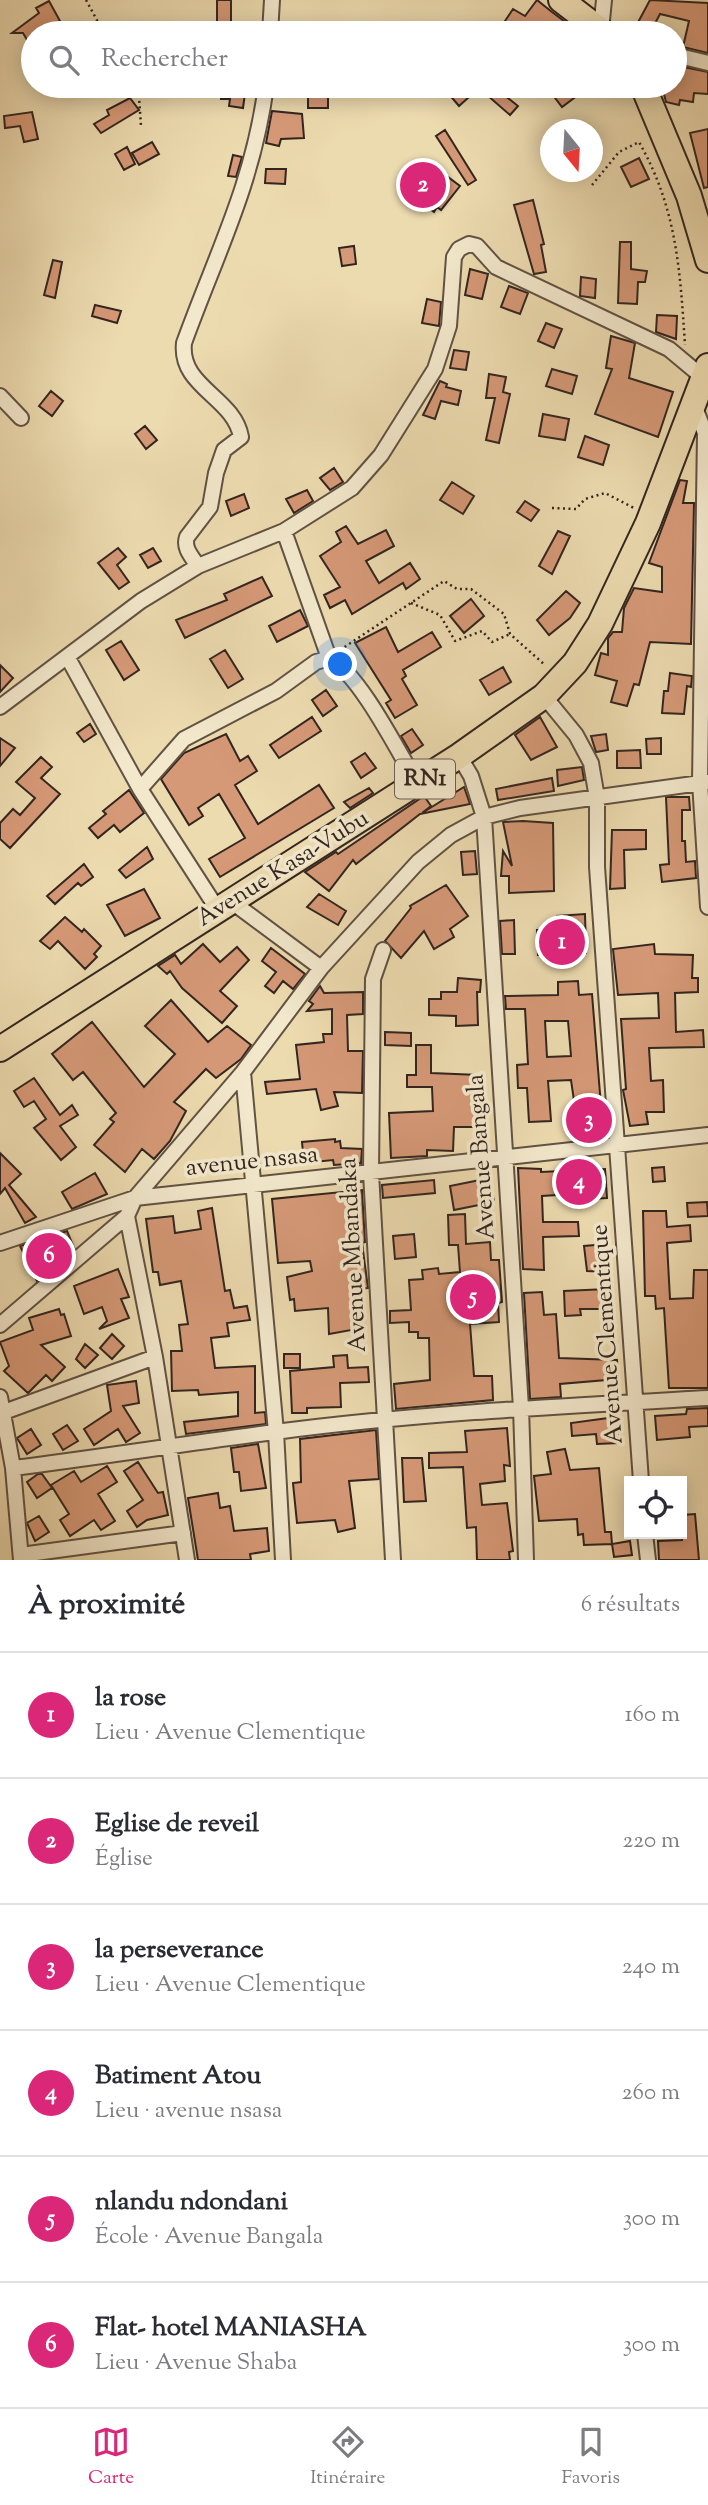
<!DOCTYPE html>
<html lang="fr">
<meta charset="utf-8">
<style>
:root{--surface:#fff;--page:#f7f7f7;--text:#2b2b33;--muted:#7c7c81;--line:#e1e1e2;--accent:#db2777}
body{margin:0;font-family:"Sorts Mill Goudy",serif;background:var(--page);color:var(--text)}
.controls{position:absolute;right:21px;bottom:21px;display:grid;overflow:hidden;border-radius:0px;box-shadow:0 4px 18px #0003}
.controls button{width:63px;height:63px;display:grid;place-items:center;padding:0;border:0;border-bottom:2px solid var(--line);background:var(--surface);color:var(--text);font:35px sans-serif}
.compass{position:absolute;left:540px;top:119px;width:63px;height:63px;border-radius:50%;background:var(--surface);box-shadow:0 4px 18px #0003;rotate:162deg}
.you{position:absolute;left:341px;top:665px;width:24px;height:24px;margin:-18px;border:5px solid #fff;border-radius:50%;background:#1a73e8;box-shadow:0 0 0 10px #1a73e833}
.badge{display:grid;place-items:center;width:46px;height:46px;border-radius:50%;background:var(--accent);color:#fff;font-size:23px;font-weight:700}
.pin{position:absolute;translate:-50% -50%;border:4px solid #fff;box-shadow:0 2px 7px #0006}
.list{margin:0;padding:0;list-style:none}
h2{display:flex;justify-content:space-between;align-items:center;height:91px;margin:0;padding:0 28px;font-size:30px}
h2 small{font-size:23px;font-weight:400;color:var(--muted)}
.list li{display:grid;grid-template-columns:46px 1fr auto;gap:21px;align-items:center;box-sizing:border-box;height:126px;padding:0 28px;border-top:2px solid var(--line)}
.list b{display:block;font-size:26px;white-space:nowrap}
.list p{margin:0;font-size:23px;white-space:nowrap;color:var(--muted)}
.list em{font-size:23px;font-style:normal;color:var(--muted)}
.icon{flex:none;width:38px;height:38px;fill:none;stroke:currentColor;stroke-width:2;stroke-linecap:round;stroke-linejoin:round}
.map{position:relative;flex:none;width:708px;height:1560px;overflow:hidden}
.search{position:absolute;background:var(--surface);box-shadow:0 4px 18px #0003;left:21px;right:21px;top:21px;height:77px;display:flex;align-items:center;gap:18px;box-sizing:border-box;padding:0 24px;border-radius:38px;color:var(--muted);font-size:26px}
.sheet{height:847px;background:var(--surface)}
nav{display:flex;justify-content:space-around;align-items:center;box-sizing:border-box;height:98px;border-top:2px solid var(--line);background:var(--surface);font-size:19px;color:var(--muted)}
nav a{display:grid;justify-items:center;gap:4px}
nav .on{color:var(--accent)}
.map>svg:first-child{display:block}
.building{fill:#d69977;stroke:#32251f;stroke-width:2;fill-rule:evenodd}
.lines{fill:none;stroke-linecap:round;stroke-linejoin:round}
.minor-casing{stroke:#615243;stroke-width:18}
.trunk-casing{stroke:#32251f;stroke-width:28}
.path{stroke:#32251f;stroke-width:2.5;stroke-dasharray:2 3.5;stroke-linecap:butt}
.minor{stroke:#f3e8cc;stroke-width:14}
.trunk{stroke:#eddbb0;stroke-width:24}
.labels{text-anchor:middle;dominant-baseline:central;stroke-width:7;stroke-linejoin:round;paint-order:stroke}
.shield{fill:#f3e8cc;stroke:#6c6053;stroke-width:2}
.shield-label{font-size:23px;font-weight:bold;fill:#32251f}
.street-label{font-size:24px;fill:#32251f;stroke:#f3e8cc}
</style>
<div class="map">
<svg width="708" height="1560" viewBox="0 0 708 1560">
<rect width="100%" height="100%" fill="#eddbb0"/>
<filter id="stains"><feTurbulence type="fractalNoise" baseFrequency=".00286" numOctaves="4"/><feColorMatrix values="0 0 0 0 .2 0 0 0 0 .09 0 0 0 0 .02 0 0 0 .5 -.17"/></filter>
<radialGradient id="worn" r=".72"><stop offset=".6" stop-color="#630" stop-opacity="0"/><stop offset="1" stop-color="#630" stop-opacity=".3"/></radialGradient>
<path class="building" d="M217 0H231V33H217Z
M537 0 552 12 580 33H497L513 9 525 16Z
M650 0 708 3V53L683 47 689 21 660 14 650 33 635 28Z
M49 1 60 21 33 33V50L23 33H12L39 13 36 8Z
M679 66 708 72V94L694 93 693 102 680 100 679 105 666 102 662 86H675V68Z
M222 86H246L243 108 229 106 230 99H221Z
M442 86H493L518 106 510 115 479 88 459 106Z
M546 86H590L562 107Z
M308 93 328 94V108H308Z
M130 98 139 110 101 133 94 124 109 115 107 110Z
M272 111 302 114 304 138 281 139 279 146 266 143Z
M32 112 38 139 24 142 20 126 5 128 4 116Z
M708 129V187L704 188 690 133Z
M445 130 476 180 468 185 436 136Z
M152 142 159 154 139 165 132 153Z
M127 147 135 164 124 170 115 154Z
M233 155 242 157 236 177 228 176Z
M639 158 649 179 631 187 621 167Z
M428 162 460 186 441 210 437 207 434 212 411 194 409 187Z
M266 169H286L285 184 265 183Z
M533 200 544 244 541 245 546 272 534 274 514 205Z
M620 242H631V269L647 271 645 282H638L637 304 618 303Z
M354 246 356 264 342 266 339 248Z
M53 260 62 262 55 298 44 295Z
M470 269 488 274 482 299 465 295Z
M581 277 596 279 595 298 580 296Z
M509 286 528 293 520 314 501 307Z
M427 299 441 302 439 326 422 323Z
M95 305 121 311 117 323 92 316Z
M657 315 677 316 676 339 656 332Z
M546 323 562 329 554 348 538 341Z
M611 336 635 343 629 378 673 392 658 437 595 414 612 369 606 368Z
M454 350 469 352 466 370 450 368Z
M552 369 577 376 572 394 546 386Z
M489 374 506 377 503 392 510 394 499 443 486 440 495 398H486Z
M440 381 447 384 446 387 461 391 458 405 441 401 435 419 423 415Z
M51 391 63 401 52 416 39 406Z
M543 414 569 419 565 440 539 436Z
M145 426 157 440 146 449 135 434Z
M585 436 609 445 603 465 578 457Z
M334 468 343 482 330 490 320 478Z
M680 480 687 481 683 503H694L691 644 650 642 639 685 634 684 627 706 611 702 617 681 595 675 601 653 608 655V638L613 632H622L624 608 634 588 662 592V567L649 563Z
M452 482 474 496 463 514 440 500Z
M307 490 313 501 294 513 286 499Z
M244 494 249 508 231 516 226 501Z
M525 501 539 510 531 521 517 512Z
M346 526 358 544 386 530 394 546 366 561 379 583 410 563 420 579 406 589 403 583 352 614 345 600 330 608 324 595 340 587 320 556 341 542 336 532Z
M558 531 570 536 552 574 539 566Z
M118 548 126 557 117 565 129 582 119 589 98 563Z
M153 548 161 561 148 568 140 555Z
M262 577 272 596 185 638 176 620 227 600 224 594Z
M566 591 580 603 570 618 549 635 537 620Z
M471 599 484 616 464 633 450 616Z
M300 610 308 626 277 642 269 626Z
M386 627 398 652 432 632 441 647 403 670 406 676 402 679 417 705 395 718 386 703 391 700 355 643Z
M121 641 139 670 124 680 106 650Z
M225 650 243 679 228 688 210 659Z
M0 665 13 678 0 692Z
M503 667 511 682 489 695 480 680Z
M670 673 692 676 691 687 687 686 684 714 662 713 664 691H668Z
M326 690 337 706 323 716 312 700Z
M312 717 321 731 279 758 270 745Z
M540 717 557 747 531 760 515 735Z
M90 724 96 734 84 742 77 733Z
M412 729 423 745 411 753 401 736Z
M226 734 240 761 248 756 257 771 235 785 258 824 319 785 334 808 220 877 209 859 245 838 219 794 198 808 203 816 189 825 161 779 184 753Z
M606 734 608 750 596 752 591 736Z
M0 738 15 748 0 766Z
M661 738V754H647L646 739Z
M640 750 641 768H617V751Z
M365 753 376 768 361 778 351 762Z
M41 757 52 767 41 778 60 794 10 848 0 839V823L13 809 20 815 35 798 16 782Z
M582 767 584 780 558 786 557 770Z
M552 778 554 791 498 800 496 789Z
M464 787 470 804 420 814 356 864 353 860 329 891 305 872 336 852 338 854 424 796 431 806 422 813Z
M369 788 373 793 350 808 344 802Z
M129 790 144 813 120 832 114 825 98 838 89 828 106 814 103 811Z
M666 797H689L690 810H682V841H685L686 862 695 861 696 878 662 882 660 865 669 864Z
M523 821 553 823 554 891 509 893V876H501L503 851 512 866 503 822Z
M612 830H646V849L624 850 625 888 610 889Z
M147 847 153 859 126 878 119 870Z
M475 851 477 874 463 875 461 852Z
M84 864 93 877 81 886 78 883 55 904 47 896Z
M446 885 468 916 450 929 454 937 434 949 424 931 401 958 385 941 411 908 410 906Z
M144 889 160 918 125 936 107 905Z
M319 894 346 911 338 925 307 907Z
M585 914 586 953 538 955 537 930 558 929 557 916Z
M65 917 82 932 84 929 101 946 94 954 97 957 85 969 58 941 50 949 40 941Z
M514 920 515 954H502L500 921Z
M203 944 220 962 237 947 249 960 220 991 237 1006 222 1023 182 988 170 971 167 974 158 966 175 955 181 964Z
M654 944 655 954 693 955 692 978H698V992L675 993 676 1032 703 1030 704 1047 649 1048 651 1081 663 1080 664 1112H646L648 1124 630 1126 623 1090 626 1089 621 1019 659 1018 658 993 618 995 613 949Z
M271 948 305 974 293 989 283 981 274 993 265 986 276 972 262 961Z
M458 978 481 980 480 992H477L478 1025 456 1026V1016L429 1015V999H441V992H457Z
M578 981 579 995 592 994 603 1131 579 1135 571 1080 548 1081 551 1121 529 1122 527 1088H518L517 1065 528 1064 525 1009H506L505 996 558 995V982ZM545 1021H568L571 1056 547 1057Z
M320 986 324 993 363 992V1014L347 1015 348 1051H363L362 1093 334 1092 338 1106 321 1110 316 1089 267 1094 265 1082 300 1079 296 1045 324 1042 323 1034H332V1009L307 1011 313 1004 309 1001Z
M171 1000 208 1042 227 1026 251 1045 241 1059 216 1078 206 1069 174 1102 186 1111 170 1141 154 1159 142 1149 125 1172 94 1145 114 1122 110 1119 116 1113 83 1072 73 1080 52 1054 92 1022 144 1087 175 1054 145 1026Z
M385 1032 411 1033V1046L385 1045Z
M416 1045H431V1073L479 1075 480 1127H454L453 1151 427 1150V1156L391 1158 389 1113 433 1111 432 1087H407V1075H416Z
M34 1078 60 1115 72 1105 78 1115 60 1126 76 1147 61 1160 34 1128 46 1119 34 1101 24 1107 14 1091Z
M335 1139V1142L340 1141 341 1148 362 1149 361 1163 334 1165 333 1160 304 1163 302 1142Z
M0 1153 21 1174 9 1185 36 1217 25 1223 5 1188 0 1194Z
M664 1167 665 1181 653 1182 652 1168Z
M518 1168 541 1169V1172L605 1169 607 1198 589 1199 588 1193 542 1196 543 1222H578L579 1236 543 1237 544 1270 523 1269Z
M95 1173 107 1194 72 1209 62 1192Z
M490 1178 494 1202 454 1210 450 1186Z
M434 1180 435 1193 383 1198 382 1185Z
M362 1190 365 1242 362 1243 368 1288 356 1290 357 1329 329 1334 328 1308 295 1311 294 1299 290 1300 287 1277 312 1271 310 1261 278 1263 272 1199Z
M707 1202 708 1216 688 1217 687 1203Z
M212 1208 225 1291 230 1290 234 1308 247 1306 250 1320 227 1323 229 1336 211 1338 215 1368 255 1366V1413L265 1412 266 1424 186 1434 184 1422 238 1416V1392L199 1395 198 1390 172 1391 171 1351H182L179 1325 188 1324 181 1281 160 1285 158 1272H153L146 1219 173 1216 175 1233 201 1229 198 1211Z
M643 1211H666L667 1227 690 1225 691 1241 667 1243 670 1299 693 1298 694 1270H708V1388H669L664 1308 656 1309 655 1296H645Z
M465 1214 466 1244 490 1242 491 1260H499L502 1302 498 1303 499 1322 470 1324 474 1376H492L493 1400 396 1409 394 1384 430 1380 429 1338H418V1332H409V1322L390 1323V1311L411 1310 409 1280 423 1279 422 1270 438 1268 439 1274 460 1272 458 1245H449L448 1215Z
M67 1231 74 1248 63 1258 55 1235Z
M414 1234 416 1257 395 1259 393 1236Z
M37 1241 47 1272 37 1281 20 1246Z
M607 1244 609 1267 607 1272 587 1271 584 1246Z
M118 1269 129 1297 121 1299 129 1318 99 1329 107 1321 102 1307 84 1314 74 1286Z
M607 1289V1309H580L581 1315 565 1316 564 1291Z
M542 1292 544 1315 556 1314 559 1358 617 1360 618 1379 560 1384 561 1397 530 1399 524 1293Z
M59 1309 61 1315 64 1314 71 1336 41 1345 65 1367 52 1381 46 1375 28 1393 4 1371 9 1366 0 1342 33 1330 29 1318Z
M112 1334 124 1346 112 1359 100 1348Z
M85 1344 98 1355 85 1368 76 1359Z
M284 1354H300V1368H284Z
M347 1355 348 1368 368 1367 369 1382 340 1383 341 1407 307 1408V1413H292L290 1371 334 1367 333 1356Z
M136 1381 139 1403 123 1406 140 1433 126 1442 118 1429 94 1445 84 1429 111 1411 107 1385Z
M708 1408V1426L689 1427 690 1437 657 1440 655 1416 686 1414 687 1409Z
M616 1417 618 1443 597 1444 596 1434 572 1436 571 1423Z
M67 1425 78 1441 63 1450 53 1434Z
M507 1428 510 1466 504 1465 505 1481 480 1484 482 1505 507 1503 513 1551 509 1552 510 1560H477L476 1527 467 1528 463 1467 429 1468V1453L467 1452 465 1431Z
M31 1429 41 1445 27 1454 17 1438Z
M376 1430 379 1479 349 1481 355 1528 338 1532 335 1520 297 1523 293 1483 301 1482 300 1439Z
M258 1444 266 1488 241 1491 239 1472H234L231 1448Z
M565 1449 570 1470 599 1468 605 1532H611L612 1544 584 1545 583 1534 578 1535 577 1519 539 1521 534 1476 551 1474 547 1452Z
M402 1458H422L426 1501 404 1502Z
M138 1462 158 1493 163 1492 168 1515 147 1520 137 1527 127 1511 143 1500 124 1471Z
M107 1466 117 1482 98 1494 115 1521 101 1530 94 1520 70 1536 60 1520 69 1514 51 1485 74 1471 81 1482Z
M38 1474H42L52 1488 37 1498 27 1482Z
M218 1493 220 1508 230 1506 234 1531 267 1528 269 1551 250 1554 251 1560H198L188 1498Z
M695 1514 699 1560H659L658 1541 682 1540V1515Z
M39 1516 49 1532 35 1541 27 1523Z
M630 1541 632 1555 614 1557 612 1544Z"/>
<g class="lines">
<defs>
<path id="minor" d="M601 30 604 0
M270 33 272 0
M675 55 708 63
M0 396 21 418
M694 405 705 433 700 782 708 907
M284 531 329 658C359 673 399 753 417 783
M198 566C192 557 183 548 187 537L210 507 216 473 224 450 241 437C234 397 179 387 184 343 217 252 253 184 266 86
M68 658 140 789 218 910
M544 696 576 735 591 763 597 798V867L641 1481
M0 707 141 601 198 566 284 531 352 488 381 455 435 369 449 326 454 257 459 249 469 244 477 246 496 267 669 349 705 379
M459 756 471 776 484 817 521 1408 526 1560
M140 789 184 739 276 691 316 662 329 658
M232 902 321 968
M383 950 373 979 371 1173 393 1560
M243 1072 276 1432 283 1560
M127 1216 155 1357 187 1560
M0 1243 135 1198 708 1135
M0 1325 127 1216 135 1198 243 1072 321 968 418 862 451 835 484 817 520 808 708 782
M0 1397 13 1468 21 1560
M4 1412 155 1357
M13 1468C101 1457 188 1443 275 1432 419 1413 564 1406 708 1398
M645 1534 648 1560
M21 1555 183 1533"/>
<path id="trunk" d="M561 0 604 33
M643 86 689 196 708 260
M0 1049 459 756 544 696 575 663 600 624 648 523 708 366"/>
</defs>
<use href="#minor" class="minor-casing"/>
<use href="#trunk" class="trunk-casing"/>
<path class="path" d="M86 0 104 33
M133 86 139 97 141 126
M592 185 619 152 639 142C677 209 680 270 685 345
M552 508 576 509 585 499 605 493 634 508
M411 603 440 615 455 641 482 631 492 642 510 634
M340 650 444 581 457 589H471L504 614 510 634 545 665"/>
<use href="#minor" class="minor"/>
<use href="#trunk" class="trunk"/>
</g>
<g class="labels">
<rect class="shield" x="395" y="759.5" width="60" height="39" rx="5"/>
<g class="shield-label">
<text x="425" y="779">RN1</text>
</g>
<g class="street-label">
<text transform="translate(283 869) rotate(-32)">Avenue Kasa-Vubu</text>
<text transform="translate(482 1157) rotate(-94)">Avenue Bangala</text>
<text transform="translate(252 1162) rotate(-6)">avenue nsasa</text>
<text transform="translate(354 1255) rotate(-93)">Avenue Mbandaka</text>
<text transform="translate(608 1334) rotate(-94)">Avenue Clementique</text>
</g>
</g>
<rect width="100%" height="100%" filter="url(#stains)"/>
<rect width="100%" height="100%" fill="url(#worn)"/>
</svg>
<div class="controls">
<button><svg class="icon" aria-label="locate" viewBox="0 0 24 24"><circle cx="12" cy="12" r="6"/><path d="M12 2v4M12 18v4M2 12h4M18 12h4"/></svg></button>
</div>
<svg class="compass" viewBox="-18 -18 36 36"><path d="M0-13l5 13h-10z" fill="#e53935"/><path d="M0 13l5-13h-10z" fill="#7c7c81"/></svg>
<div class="you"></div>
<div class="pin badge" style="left:562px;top:942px">1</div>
<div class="pin badge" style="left:423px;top:185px">2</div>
<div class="pin badge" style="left:589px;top:1120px">3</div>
<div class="pin badge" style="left:579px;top:1182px">4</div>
<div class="pin badge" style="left:473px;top:1297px">5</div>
<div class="pin badge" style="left:49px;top:1256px">6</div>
<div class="search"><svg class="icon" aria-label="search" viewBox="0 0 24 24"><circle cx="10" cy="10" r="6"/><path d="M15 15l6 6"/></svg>Rechercher</div>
</div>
<section class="sheet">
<h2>À proximité<small>6 résultats</small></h2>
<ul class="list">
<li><span class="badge">1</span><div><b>la rose</b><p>Lieu · Avenue Clementique</p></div><em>160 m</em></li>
<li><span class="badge">2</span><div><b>Eglise de reveil</b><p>Église</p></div><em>220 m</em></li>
<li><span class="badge">3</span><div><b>la perseverance</b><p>Lieu · Avenue Clementique</p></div><em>240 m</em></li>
<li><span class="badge">4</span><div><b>Batiment Atou</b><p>Lieu · avenue nsasa</p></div><em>260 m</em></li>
<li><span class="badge">5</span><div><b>nlandu ndondani</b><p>École · Avenue Bangala</p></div><em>300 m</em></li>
<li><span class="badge">6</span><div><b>Flat- hotel MANIASHA</b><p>Lieu · Avenue Shaba</p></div><em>300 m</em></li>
</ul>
</section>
<nav>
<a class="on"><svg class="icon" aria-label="map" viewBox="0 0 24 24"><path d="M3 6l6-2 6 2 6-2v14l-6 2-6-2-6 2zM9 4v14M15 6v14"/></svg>Carte</a>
<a><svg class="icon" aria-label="directions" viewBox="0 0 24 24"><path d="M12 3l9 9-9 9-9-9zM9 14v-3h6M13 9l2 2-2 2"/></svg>Itinéraire</a>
<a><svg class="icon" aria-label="saved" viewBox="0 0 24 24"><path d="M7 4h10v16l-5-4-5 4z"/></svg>Favoris</a>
</nav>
